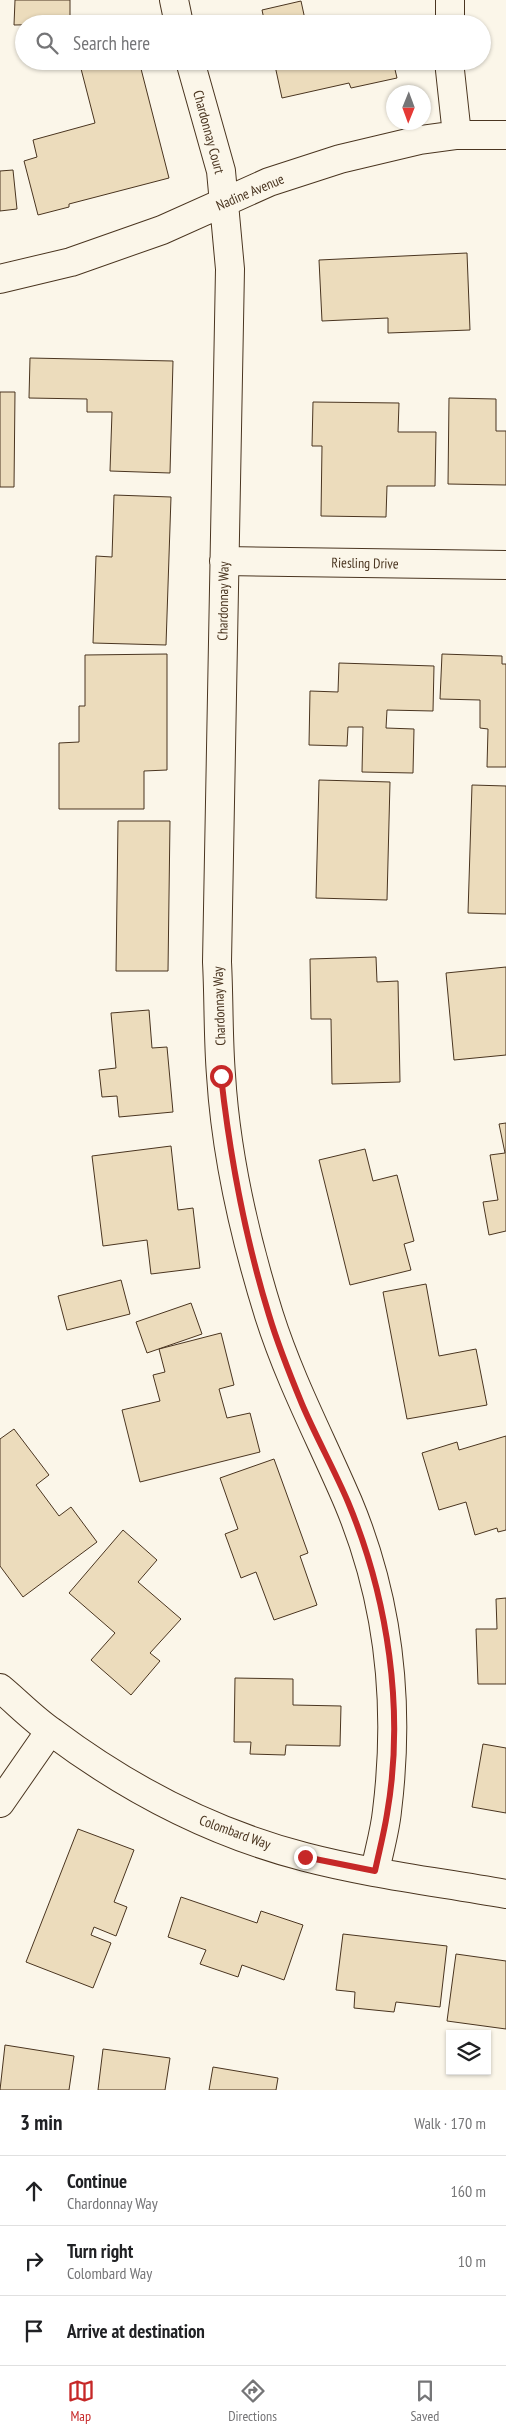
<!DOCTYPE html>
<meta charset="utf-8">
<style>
:root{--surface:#fff;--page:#f6f6f6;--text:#202124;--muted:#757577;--line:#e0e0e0;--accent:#c62828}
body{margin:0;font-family:"PT Sans Narrow",sans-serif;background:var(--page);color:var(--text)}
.controls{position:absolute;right:15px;bottom:15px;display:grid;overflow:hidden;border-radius:0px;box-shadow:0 1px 4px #0004}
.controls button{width:45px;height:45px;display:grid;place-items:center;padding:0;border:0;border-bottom:1px solid var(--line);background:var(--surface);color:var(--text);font:25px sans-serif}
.compass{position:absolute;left:386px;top:85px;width:45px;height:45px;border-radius:50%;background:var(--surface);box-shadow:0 1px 4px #0004;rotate:181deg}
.stop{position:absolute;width:15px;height:15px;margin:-11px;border:4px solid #c62828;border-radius:50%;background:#fff}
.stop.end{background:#c62828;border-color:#fff;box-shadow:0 1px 5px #0008}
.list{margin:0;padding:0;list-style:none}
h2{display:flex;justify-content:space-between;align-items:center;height:65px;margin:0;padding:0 20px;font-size:21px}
h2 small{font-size:16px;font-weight:400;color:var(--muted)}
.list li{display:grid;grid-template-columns:32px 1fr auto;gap:15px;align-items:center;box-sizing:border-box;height:70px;padding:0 20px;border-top:1px solid var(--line)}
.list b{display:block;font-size:19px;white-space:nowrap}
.list p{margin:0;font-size:16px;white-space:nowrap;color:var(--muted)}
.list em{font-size:16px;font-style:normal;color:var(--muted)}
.icon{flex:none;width:28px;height:28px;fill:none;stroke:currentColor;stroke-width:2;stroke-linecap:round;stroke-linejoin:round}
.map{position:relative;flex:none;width:506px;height:2090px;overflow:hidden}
.search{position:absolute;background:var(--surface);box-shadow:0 1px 4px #0004;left:15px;right:15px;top:15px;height:55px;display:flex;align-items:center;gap:12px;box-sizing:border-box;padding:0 18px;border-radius:28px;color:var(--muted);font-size:19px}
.sheet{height:275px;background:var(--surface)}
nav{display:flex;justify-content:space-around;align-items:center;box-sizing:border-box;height:70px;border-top:1px solid var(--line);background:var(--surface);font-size:14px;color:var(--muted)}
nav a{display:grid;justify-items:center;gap:2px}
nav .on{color:var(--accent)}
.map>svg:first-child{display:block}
.building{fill:#ecdcbc;stroke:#4a3520}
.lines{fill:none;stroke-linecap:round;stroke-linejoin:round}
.minor-casing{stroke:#4a3520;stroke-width:30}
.minor{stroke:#fbf6e9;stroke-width:28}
.route{stroke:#c62828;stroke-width:6}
.labels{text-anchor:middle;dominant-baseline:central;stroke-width:4;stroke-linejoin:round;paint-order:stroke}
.street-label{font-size:14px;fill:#4a3520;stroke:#fbf6e9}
</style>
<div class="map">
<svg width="506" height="2090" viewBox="0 0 506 2090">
<rect width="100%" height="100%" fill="#fbf6e9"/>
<path class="building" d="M15 0H70V24L14 25Z
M301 1 306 24H265L262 10Z
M79 61H139L169 178 69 204V207L38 215 24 161 37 157 33 140 95 123Z
M274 61H393L397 78 351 88 349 83 282 98Z
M13 170 17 209 0 211V171Z
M467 253 470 330 388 333V318L322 321 319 260Z
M30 358 173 361 170 473 110 471 112 412H87V399L29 398Z
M0 392H15L14 487H0Z
M449 398 496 399V431H506V485L448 484Z
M313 402 399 403 398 432H436L435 486H387L386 517 321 516 322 446H312Z
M114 495 171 497 166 645 93 643 96 556 112 557Z
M167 654V770L144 771V809H59V743L79 742V706H85V655Z
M442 654 502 656V664H506V767H487L488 729 480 728V700L440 699Z
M339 663 434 666 433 711 387 710 386 728 414 729 413 773 362 772 363 727H348L347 746 309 745 310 691 338 692Z
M319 780 390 782 387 900 316 898Z
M472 785 506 786V914L468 913Z
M118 821H170L168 971H116Z
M376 957 377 982 398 981 400 1082 332 1084 331 1019H311L310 959Z
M506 967V1055L454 1060 446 973Z
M149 1010 152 1048 167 1047 173 1112 119 1117 117 1096 102 1097 99 1070 116 1068 111 1013Z
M506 1123V1231L489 1235 483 1202 498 1200 490 1155 505 1153 499 1124Z
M171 1146 178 1210 193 1208 200 1268 151 1274 147 1240 103 1246 92 1156Z
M365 1149 373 1181 397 1175 414 1241 404 1244 411 1270 350 1285 319 1160Z
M121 1280 130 1314 67 1330 58 1296Z
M426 1284 439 1356 476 1349 487 1405 407 1419 383 1292Z
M191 1303 202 1334 147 1353 136 1322Z
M221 1333 234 1385 219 1389 227 1418 250 1413 260 1452 140 1482 122 1410 160 1401 153 1375 165 1372 159 1349Z
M14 1429 49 1475 36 1485 59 1516 71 1507 97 1542 23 1597 0 1566V1439Z
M506 1436V1530L498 1532 497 1528 475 1535 466 1502 439 1510 422 1453 457 1442 459 1450Z
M274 1459 308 1553 300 1556 317 1605 274 1620 256 1572 241 1578 225 1534 238 1529 220 1478Z
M123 1530 157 1560 138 1582 181 1619 150 1653 160 1661 131 1695 91 1660 115 1633 69 1593Z
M506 1598V1684H478L476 1629H497L496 1599Z
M235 1678 293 1679V1705L341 1706 340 1746 286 1745 285 1755 250 1754 251 1742H234Z
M483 1744 506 1748V1813L472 1807Z
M78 1829 134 1850 114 1902 127 1907 116 1936 94 1927 91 1935 111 1943 93 1988 26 1962Z
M181 1897 257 1923 261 1911 303 1925 284 1980 242 1965 238 1977 200 1964 206 1950 168 1937Z
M343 1934 447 1946 440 2007 396 2002 394 2012 354 2008 355 1992 336 1990Z
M456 1954 506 1961V2029L447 2021Z
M5 2045 74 2056 69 2090H0Z
M103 2049 170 2058 165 2090H98Z
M213 2067 278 2078 276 2090H209Z"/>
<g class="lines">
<defs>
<path id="minor" d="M174 0 179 24
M450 24V0
M190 61 221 171 230 269 217 962C219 1000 218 1038 221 1075 226 1156 245 1238 269 1315 290 1381 321 1439 348 1502 389 1600 400 1706 387 1811 385 1831 379 1851 375 1871
M449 61 457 135
M0 279 71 262 162 230 269 182 340 159 420 140 457 135H506
M224 561 506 565
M0 1688C17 1702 33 1719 52 1732 128 1789 212 1833 305 1857 370 1874 439 1882 506 1894
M0 1803 50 1731"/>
</defs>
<use href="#minor" class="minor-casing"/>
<use href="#minor" class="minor"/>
</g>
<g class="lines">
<path class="route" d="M221 1076C230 1157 245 1237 269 1315 278 1345 290 1375 302 1404 316 1437 334 1469 348 1502 388 1598 405 1711 387 1814 384 1833 379 1852 375 1871L305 1857"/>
</g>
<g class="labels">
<g class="street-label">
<text transform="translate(209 132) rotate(75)">Chardonnay Court</text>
<text transform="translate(250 192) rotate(-23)">Nadine Avenue</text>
<text transform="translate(365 563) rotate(1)">Riesling Drive</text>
<text transform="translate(223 601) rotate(-89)">Chardonnay Way</text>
<text transform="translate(219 1006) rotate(-92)">Chardonnay Way</text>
<text transform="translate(235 1832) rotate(20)">Colombard Way</text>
</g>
</g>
</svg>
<div class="controls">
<button><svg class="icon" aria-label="layers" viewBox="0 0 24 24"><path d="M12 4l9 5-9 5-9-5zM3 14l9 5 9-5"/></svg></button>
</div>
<svg class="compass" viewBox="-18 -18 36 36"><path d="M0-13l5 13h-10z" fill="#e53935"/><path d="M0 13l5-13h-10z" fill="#757577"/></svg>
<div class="stop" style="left:221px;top:1076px"></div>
<div class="stop end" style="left:305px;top:1857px"></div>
<div class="search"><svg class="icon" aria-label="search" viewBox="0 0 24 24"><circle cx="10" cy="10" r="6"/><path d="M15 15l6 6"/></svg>Search here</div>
</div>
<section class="sheet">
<h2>3 min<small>Walk · 170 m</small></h2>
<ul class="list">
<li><svg class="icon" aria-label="ahead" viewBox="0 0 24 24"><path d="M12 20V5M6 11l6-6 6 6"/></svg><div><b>Continue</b><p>Chardonnay Way</p></div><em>160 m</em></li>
<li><svg class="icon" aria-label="right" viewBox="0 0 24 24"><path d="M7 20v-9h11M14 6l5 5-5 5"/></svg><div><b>Turn right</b><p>Colombard Way</p></div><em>10 m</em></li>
<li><svg class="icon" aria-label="arrive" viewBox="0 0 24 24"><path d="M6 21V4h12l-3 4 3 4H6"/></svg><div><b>Arrive at destination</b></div></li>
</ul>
</section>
<nav>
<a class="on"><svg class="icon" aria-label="map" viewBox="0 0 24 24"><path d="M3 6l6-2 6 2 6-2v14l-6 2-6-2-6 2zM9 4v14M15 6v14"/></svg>Map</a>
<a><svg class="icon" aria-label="directions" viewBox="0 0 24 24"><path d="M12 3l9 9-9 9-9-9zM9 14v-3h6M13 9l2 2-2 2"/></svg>Directions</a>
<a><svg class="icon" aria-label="saved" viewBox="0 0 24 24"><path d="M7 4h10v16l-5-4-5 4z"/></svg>Saved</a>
</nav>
